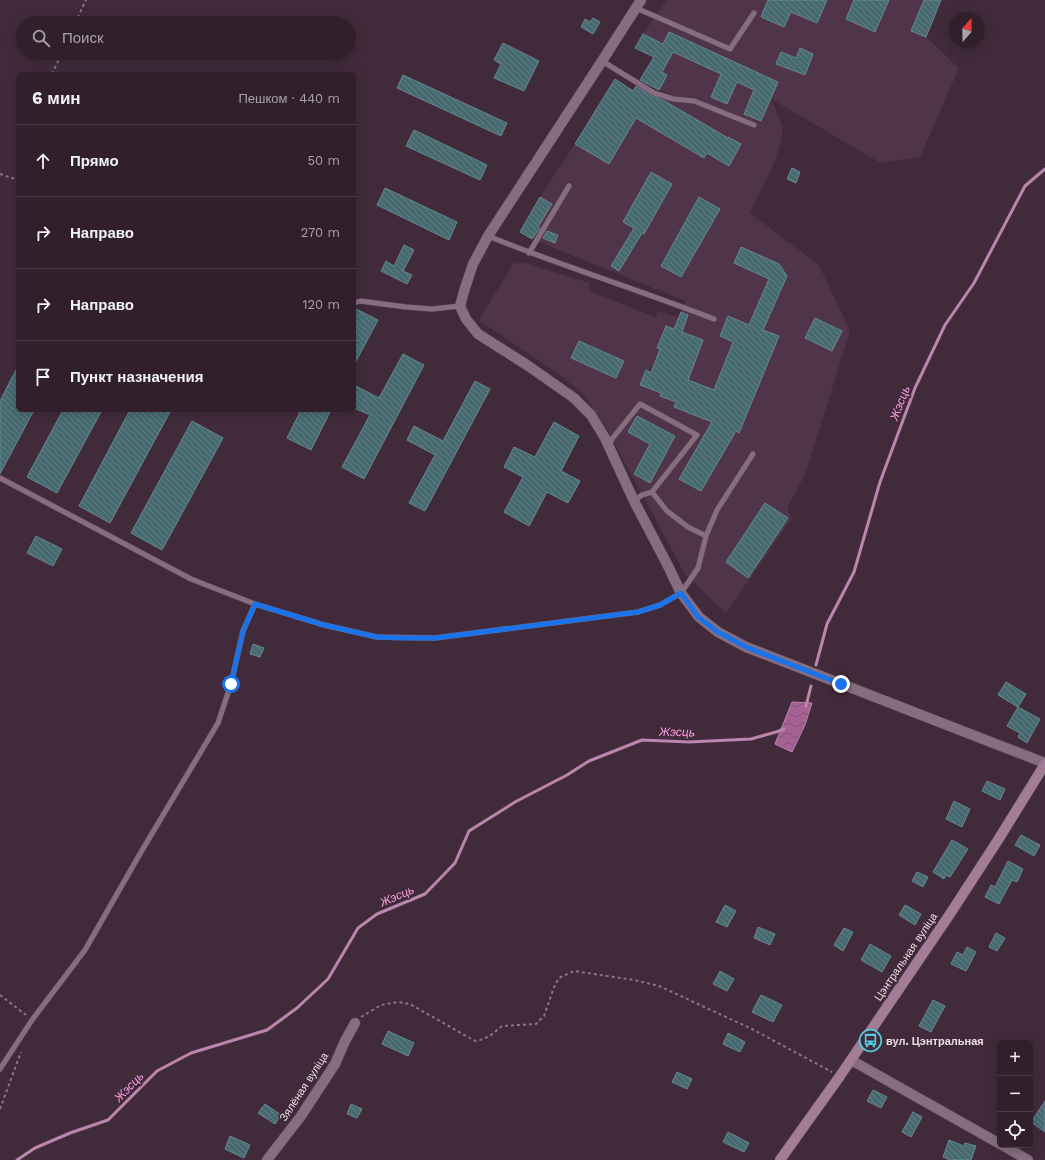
<!DOCTYPE html>
<html lang="ru">
<meta charset="utf-8">
<style>
:root{--surface:#31202c;--page:#3d2d38;--text:#f1f3f6;--muted:#a8a3a9;--line:#4c3e48}
body{margin:0;font-family:"Work Sans",sans-serif;background:var(--page);color:var(--text)}
.controls{position:absolute;right:12px;bottom:12px;display:grid;overflow:hidden;border-radius:6px;box-shadow:0 2px 10px #0003}
.controls button{width:36px;height:36px;display:grid;place-items:center;padding:0;border:0;border-bottom:1px solid var(--line);background:var(--surface);color:var(--text);font:20px sans-serif}
.compass{position:absolute;left:949px;top:12px;width:36px;height:36px;border-radius:50%;background:var(--surface);box-shadow:0 2px 10px #0003;rotate:20deg}
.stop{position:absolute;width:12px;height:12px;margin:-9px;border:3px solid #1a73e8;border-radius:50%;background:#fff}
.stop.end{background:#1a73e8;border-color:#fff;box-shadow:0 1px 4px #0008}
.list{margin:0;padding:0;list-style:none}
h2{display:flex;justify-content:space-between;align-items:center;height:52px;margin:0;padding:0 16px;font-size:17px}
h2 small{font-size:13px;font-weight:400;color:var(--muted)}
.list li{display:grid;grid-template-columns:26px 1fr auto;gap:12px;align-items:center;box-sizing:border-box;height:72px;padding:0 16px;border-top:1px solid var(--line)}
.list b{display:block;font-size:15px;white-space:nowrap}
.list em{font-size:13px;font-style:normal;color:var(--muted)}
.icon{flex:none;width:22px;height:22px;fill:none;stroke:currentColor;stroke-width:2;stroke-linecap:round;stroke-linejoin:round}
.map{position:relative;flex:none;width:1045px;height:1160px;overflow:hidden}
.search{position:absolute;background:var(--surface);box-shadow:0 2px 10px #0003;left:16px;top:16px;width:340px;height:44px;display:flex;align-items:center;gap:10px;box-sizing:border-box;padding:0 14px;border-radius:22px;color:var(--muted);font-size:15px}
.panel{position:absolute;background:var(--surface);box-shadow:0 2px 10px #0003;left:16px;top:72px;width:340px;height:340px;border-radius:6px}
.map>svg:first-child{display:block}
.built{fill:#50354a}
.water{fill:url(#water-waves);stroke:#ba86ad}
.lines{fill:none;stroke-linecap:round;stroke-linejoin:round}
.stream{stroke:#ba86ad;stroke-width:3}
.building{fill:url(#building-back-hatch);stroke:#648890}
.lane-casing{stroke:#5a4855;stroke-width:6}
.street-casing{stroke:#5a4855;stroke-width:11}
.secondary-casing{stroke:#5a4855;stroke-width:11}
.path{stroke:#8a7785;stroke-width:2;stroke-dasharray:3 3;stroke-linecap:butt}
.lane{stroke:#876d7f;stroke-width:5}
.street{stroke:#876d7f;stroke-width:10}
.secondary{stroke:#a37d98;stroke-width:10}
.route{stroke:#1a73e8;stroke-width:5}
.labels{text-anchor:middle;dominant-baseline:central;stroke-width:3.5;stroke-linejoin:round;paint-order:stroke}
.street-label{font-size:11px;fill:#ebdde7;stroke:#412b3b}
.poi-label{font-size:11px;font-weight:bold;fill:#ebdde7;stroke:#412b3b;text-anchor:start}
.water-label{font-size:12px;font-style:italic;fill:#fb9de4;stroke:#412b3b}
</style>
<div class="map">
<svg width="1045" height="1160" viewBox="0 0 1045 1160">
<defs>
<pattern id="water-waves" width="16" height="10" patternUnits="userSpaceOnUse"><rect width="16" height="10" fill="#a56194"/><path d="M0 5q4-4 8 0t8 0" fill="none" stroke="#7f5574"/></pattern>
<pattern id="building-back-hatch" width="6" height="6" patternUnits="userSpaceOnUse"><rect width="6" height="6" fill="#476a71"/><path d="M-1 5l2 2M0 0l6 6M5-1l2 2" fill="none" stroke="#627f85"/></pattern>
</defs>
<rect width="100%" height="100%" fill="#412b3b"/>
<path class="built" d="M667 0H941L926 37 959 68 920 157 881 163 771 99 783 128 780 145 775 161 750 213 819 265 850 331 806 472 787 509 792 518 726 613 685 574 608 431 584 395 560 375 479 320 513 264 523 262 589 283V291L655 317 658 311 679 318 685 301 532 239 520 232 540 197 575 144 615 79 659 106 667 93 640 79 653 57 635 48 643 34Z"/>
<path class="water" d="M792 702 812 703 805 725 792 752 775 744Z"/>
<g class="lines">
<path class="stream" d="M816 665 827 624 854 572 880 482 915 388 945 325 974 283 1025 186 1045 169
M806 706 811 686
M17 1160 35 1148 70 1133 108 1120 157 1071 191 1053 267 1030 297 1008 328 979 358 928 377 914 425 894 455 863 469 831 515 802 567 775 589 761 642 740 689 742 751 739 776 732 784 729"/>
</g>
<path class="building" d="M768 0H827L817 23 791 12 784 27 761 17Z
M854 0H889L875 32 846 19Z
M924 0H941L926 37 911 31Z
M593 18 600 22 593 34 581 27 585 19 590 22Z
M669 32 778 82 761 121 744 114 754 90 737 82 727 104 711 97 721 74 673 52 662 72 667 75 659 90 640 80 654 57 635 48 643 34 663 44Z
M503 43 539 61 524 91 494 78 501 64 494 60Z
M800 48 813 54 805 75 776 64 781 52 796 58Z
M403 75 507 123 501 136 397 88Z
M615 79 633 91 636 86 652 96 663 100 728 138V137L741 144 729 166 707 153 704 158 636 118 609 164 575 144Z
M414 130 487 165 480 180 406 146Z
M792 168 800 172 796 183 787 179Z
M651 172 672 184 644 234 642 233 619 271 611 266 634 228 623 222Z
M385 188 457 222 449 240 377 205Z
M540 197 552 204 538 227 540 228 532 239 520 232Z
M699 197 720 209 681 277 661 266Z
M547 231 558 235 555 243 543 238Z
M404 245 414 250 403 271 412 275 407 284 381 271 386 261 394 266Z
M741 247 779 264 787 276 763 330 779 336 739 433 736 431 701 491 679 479 712 422 674 407 676 402 660 396 661 393 640 385 646 370 651 373 660 349 657 348 666 326 674 329 681 312 688 315 682 332 703 340 688 380 714 390 733 342 720 336 728 316 749 325 769 279 734 263Z
M354 308 378 320 354 365Z
M815 318 842 331 832 351 805 338Z
M579 341 624 361 616 378 571 358Z
M403 354 424 365 364 479 342 467 370 415 354 408V385L379 398Z
M18 366V410H34L0 474V401Z
M475 381 490 389 425 511 409 503 435 455 407 440 414 426 443 441Z
M63 410H102L57 493 27 477Z
M130 410H171L110 523 79 506Z
M301 410H331L311 450 287 438Z
M637 416 675 436 650 483 634 474 650 444 628 432Z
M192 421 223 438 162 550 131 533Z
M554 422 579 436 561 471 580 481 568 503 547 492 529 526 504 512 523 477 504 467 514 447 535 457Z
M765 503 788 518 748 578 726 562Z
M36 536 62 549 53 566 27 553Z
M253 644 264 648 260 657 250 654Z
M1006 682 1026 694 1018 707 998 695Z
M1018 707 1040 719 1027 743 1018 737 1020 733 1007 726Z
M987 781 1005 789 1000 800 982 791Z
M954 801 970 809 962 827 946 819Z
M1021 835 1040 845 1034 856 1015 845Z
M952 840 968 849 950 877 946 875 944 879 933 872Z
M1008 861 1023 869 1017 882 1012 880 999 904 985 897 991 885 995 887Z
M917 872 928 877 923 887 912 881Z
M725 905 736 911 727 927 716 922Z
M905 905 921 914 915 925 899 915Z
M758 927 775 934 770 945 754 938Z
M844 928 853 932 843 951 834 945Z
M996 933 1005 938 997 951 989 947Z
M870 944 891 956 882 972 861 960Z
M967 947 976 952 966 971 951 964 957 952 963 955Z
M720 971 734 979 727 991 713 984Z
M761 995 782 1005 773 1022 752 1012Z
M933 1000 945 1006 931 1032 919 1026Z
M388 1031 414 1043 408 1056 382 1044Z
M728 1033 745 1042 740 1052 723 1044Z
M677 1072 692 1079 687 1089 672 1082Z
M873 1090 887 1097 881 1108 867 1101Z
M1045 1101V1132L1031 1122Z
M265 1104 281 1115 275 1124 258 1113Z
M351 1104 362 1109 357 1118 347 1114Z
M913 1112 922 1117 911 1137 902 1132Z
M728 1132 749 1143 744 1152 723 1142Z
M230 1136 250 1145 244 1158 225 1149Z
M949 1140 964 1146 965 1143 976 1146 971 1160H950L943 1157Z"/>
<g class="lines">
<defs>
<path id="lane" d="M636 8 730 49 754 13
M602 61 654 93 673 99 694 101 754 125
M488 236C562 266 639 290 714 319
M529 253 569 186
M354 303 360 301 406 307 432 309 460 306
M609 445 612 439 640 404 697 435 652 492
M0 478 191 579 255 604 324 625 377 637 435 638 638 612 660 605 681 593 698 568 706 536 717 510 753 454
M634 501 642 495 652 492 667 511 688 527 706 536
M0 1069 32 1020 85 950 141 852 218 723 231 684 243 631 255 604"/>
<path id="street" d="M641 0 602 61 488 236 473 264 465 288 460 306 466 319 478 334 527 365 574 398 591 415 605 438 634 501 667 564 681 593 699 617 718 632 746 647 1045 763
M851 1060 1000 1144
M1002 1145 1028 1160
M267 1160 301 1116 335 1064 345 1041 355 1023"/>
<path id="secondary" d="M780 1160 840 1076 950 914 998 840 1045 764"/>
</defs>
<use href="#lane" class="lane-casing"/>
<use href="#street" class="street-casing"/>
<use href="#secondary" class="secondary-casing"/>
<path class="path" d="M75 23 86 0
M52 74 62 53
M0 174 18 180
M0 995 26 1015
M361 1017 381 1005 398 1002 410 1004 475 1041 480 1040 490 1036 502 1026 536 1024 544 1016 554 987 559 978 574 971 634 980 659 986 752 1029 832 1072
M0 1109 21 1052"/>
<use href="#lane" class="lane"/>
<use href="#street" class="street"/>
<use href="#secondary" class="secondary"/>
</g>
<g class="lines">
<path class="route" d="M231 684 243 631 255 604 324 625 377 637 402 638H435L638 612 660 605 681 593 698 617 718 632 746 647 841 684"/>
</g>
<defs>
<symbol id="bus-ring" viewBox="-11 -11 22 22"><circle r="9.5" fill="#412b3b" stroke="#55cae0" stroke-width="1.5"/><path d="M-5-6H5V4H4V6H2V4H-2V6H-4V4H-5ZM-3.5-4V0h7V-4ZM-3.5 1.2v1.5H-2V1.2ZM2 1.2v1.5H3.5V1.2Z" fill="#55cae0"/></symbol>
</defs>
<g fill-rule="evenodd">
<use href="#bus-ring" x="858" y="1028" width="25" height="25"/>
</g>
<g class="labels">
<g class="street-label">
<text transform="translate(906 957) rotate(-56)">Цэнтральная вуліца</text>
<text transform="translate(304 1087) rotate(-57)">Зялёная вуліца</text>
</g>
<g class="poi-label">
<text x="886" y="1041">вул. Цэнтральная</text>
</g>
<g class="water-label">
<text transform="translate(900 403) rotate(-69)">Жэсць</text>
<text transform="translate(677 732) rotate(1)">Жэсць</text>
<text transform="translate(397 896) rotate(-23)">Жэсць</text>
<text transform="translate(129 1087) rotate(-46)">Жэсць</text>
</g>
</g>
</svg>
<div class="controls">
<button>+</button>
<button>−</button>
<button><svg class="icon" aria-label="locate" viewBox="0 0 24 24"><circle cx="12" cy="12" r="6"/><path d="M12 2v4M12 18v4M2 12h4M18 12h4"/></svg></button>
</div>
<svg class="compass" viewBox="-18 -18 36 36"><path d="M0-13l5 13h-10z" fill="#e53935"/><path d="M0 13l5-13h-10z" fill="#a8a3a9"/></svg>
<div class="stop" style="left:231px;top:684px"></div>
<div class="stop end" style="left:841px;top:684px"></div>
<div class="search"><svg class="icon" aria-label="search" viewBox="0 0 24 24"><circle cx="10" cy="10" r="6"/><path d="M15 15l6 6"/></svg>Поиск</div>
<section class="panel">
<h2>6 мин<small>Пешком · 440 m</small></h2>
<ul class="list">
<li><svg class="icon" aria-label="ahead" viewBox="0 0 24 24"><path d="M12 20V5M6 11l6-6 6 6"/></svg><div><b>Прямо</b></div><em>50 m</em></li>
<li><svg class="icon" aria-label="right" viewBox="0 0 24 24"><path d="M7 20v-9h11M14 6l5 5-5 5"/></svg><div><b>Направо</b></div><em>270 m</em></li>
<li><svg class="icon" aria-label="right" viewBox="0 0 24 24"><path d="M7 20v-9h11M14 6l5 5-5 5"/></svg><div><b>Направо</b></div><em>120 m</em></li>
<li><svg class="icon" aria-label="arrive" viewBox="0 0 24 24"><path d="M6 21V4h12l-3 4 3 4H6"/></svg><div><b>Пункт назначения</b></div></li>
</ul>
</section>
</div>
